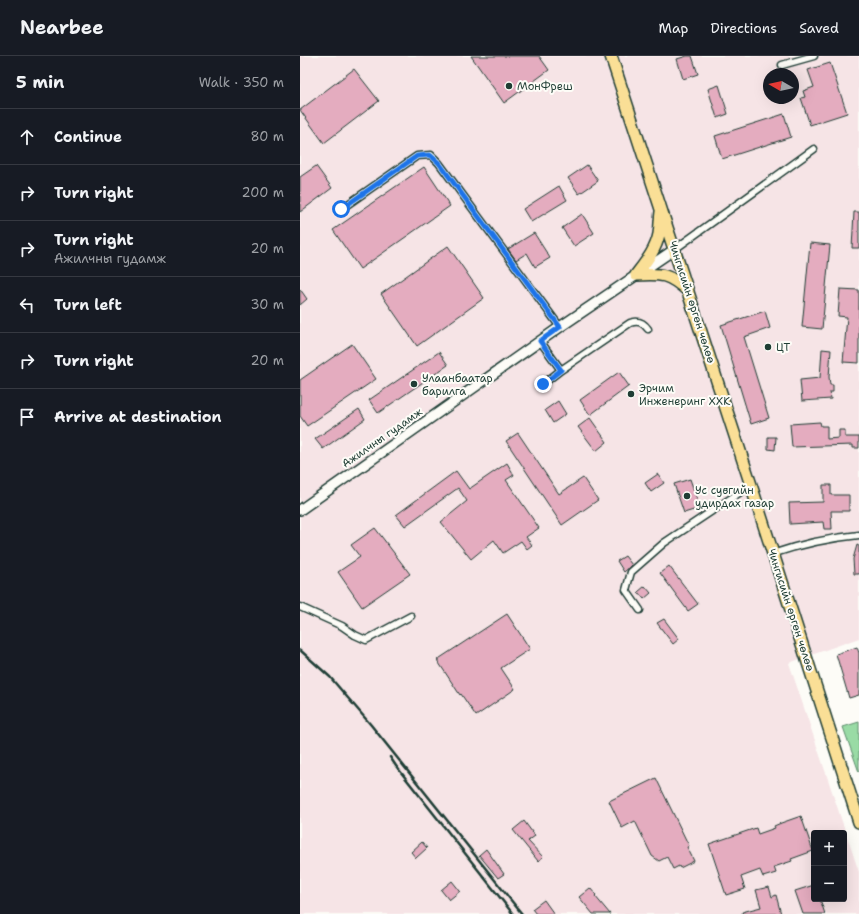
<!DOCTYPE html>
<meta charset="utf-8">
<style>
:root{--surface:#171b24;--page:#242831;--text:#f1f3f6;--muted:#9ea1a6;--line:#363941}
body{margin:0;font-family:"Shantell Sans",sans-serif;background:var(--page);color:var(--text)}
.controls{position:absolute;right:12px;bottom:12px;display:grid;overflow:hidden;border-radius:4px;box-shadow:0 4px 16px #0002}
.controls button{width:36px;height:36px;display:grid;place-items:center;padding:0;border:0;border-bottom:1px solid var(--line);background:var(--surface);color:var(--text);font:20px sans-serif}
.compass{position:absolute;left:463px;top:12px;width:36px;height:36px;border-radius:50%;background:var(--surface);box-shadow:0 4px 16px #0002;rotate:279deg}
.stop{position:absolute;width:12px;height:12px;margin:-9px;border:3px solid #1a73e8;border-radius:50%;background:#fff}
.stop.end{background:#1a73e8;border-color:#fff;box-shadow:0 1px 4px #0008}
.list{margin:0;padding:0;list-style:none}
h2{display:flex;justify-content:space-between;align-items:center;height:52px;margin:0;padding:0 16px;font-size:17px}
h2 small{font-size:13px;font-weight:400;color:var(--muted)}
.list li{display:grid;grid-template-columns:26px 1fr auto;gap:12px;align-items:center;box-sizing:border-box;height:56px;padding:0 16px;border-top:1px solid var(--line)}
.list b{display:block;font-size:15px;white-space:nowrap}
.list p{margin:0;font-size:13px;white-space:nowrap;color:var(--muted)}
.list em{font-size:13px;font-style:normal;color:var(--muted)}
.icon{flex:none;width:22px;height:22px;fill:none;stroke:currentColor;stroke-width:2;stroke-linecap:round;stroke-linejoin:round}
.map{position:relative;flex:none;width:559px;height:858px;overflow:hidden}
header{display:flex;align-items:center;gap:24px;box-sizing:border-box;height:56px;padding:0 20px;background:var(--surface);border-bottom:1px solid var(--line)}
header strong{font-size:19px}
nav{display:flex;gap:22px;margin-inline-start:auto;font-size:14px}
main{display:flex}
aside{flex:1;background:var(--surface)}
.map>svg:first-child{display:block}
.built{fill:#f6e4e6;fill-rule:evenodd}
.green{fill:#99dba5;stroke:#5c8c6c}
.building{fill:#e4acbf;stroke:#1f3d34}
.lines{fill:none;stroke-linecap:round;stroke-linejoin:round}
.street-casing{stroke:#1f3d34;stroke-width:9}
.secondary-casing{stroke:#1f3d34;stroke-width:12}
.highway-casing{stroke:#1f3d34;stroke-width:14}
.street{stroke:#fdfcf7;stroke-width:6}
.secondary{stroke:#fdfcf7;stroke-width:9}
.highway{stroke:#fadf96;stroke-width:11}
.rail{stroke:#1f3d34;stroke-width:2.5}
.route{stroke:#1a73e8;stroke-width:5}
.poi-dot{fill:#1f3d34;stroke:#fdfcf7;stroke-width:1.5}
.labels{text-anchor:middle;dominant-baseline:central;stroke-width:4;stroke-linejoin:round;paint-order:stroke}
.poi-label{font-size:11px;fill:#1f3d34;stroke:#fdfcf7;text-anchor:start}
.street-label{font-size:11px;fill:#1f3d34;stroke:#fdfcf7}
</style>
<header>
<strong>Nearbee</strong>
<nav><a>Map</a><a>Directions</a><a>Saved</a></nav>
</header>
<main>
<aside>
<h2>5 min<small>Walk · 350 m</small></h2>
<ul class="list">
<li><svg class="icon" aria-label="ahead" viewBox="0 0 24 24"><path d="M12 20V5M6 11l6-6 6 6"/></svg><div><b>Continue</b></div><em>80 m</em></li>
<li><svg class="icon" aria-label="right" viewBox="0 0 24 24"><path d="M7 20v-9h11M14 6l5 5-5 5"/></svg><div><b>Turn right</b></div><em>200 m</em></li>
<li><svg class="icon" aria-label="right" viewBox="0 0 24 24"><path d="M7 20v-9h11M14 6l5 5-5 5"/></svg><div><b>Turn right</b><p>Ажилчны гудамж</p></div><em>20 m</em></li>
<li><svg class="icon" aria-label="left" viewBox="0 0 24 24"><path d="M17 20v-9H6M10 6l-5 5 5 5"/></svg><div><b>Turn left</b></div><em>30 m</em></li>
<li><svg class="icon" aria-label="right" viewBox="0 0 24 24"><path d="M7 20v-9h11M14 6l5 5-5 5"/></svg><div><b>Turn right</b></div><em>20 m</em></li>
<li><svg class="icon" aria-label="arrive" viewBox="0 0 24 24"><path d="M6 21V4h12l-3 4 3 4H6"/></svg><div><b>Arrive at destination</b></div></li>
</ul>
</aside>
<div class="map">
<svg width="559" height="858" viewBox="0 0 559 858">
<rect width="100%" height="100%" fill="#fdfcf7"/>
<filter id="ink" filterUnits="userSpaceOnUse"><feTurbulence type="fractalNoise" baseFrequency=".025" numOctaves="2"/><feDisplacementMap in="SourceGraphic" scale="8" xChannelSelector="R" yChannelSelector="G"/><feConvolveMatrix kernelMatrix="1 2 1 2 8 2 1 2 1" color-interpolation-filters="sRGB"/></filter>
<g filter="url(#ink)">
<path class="built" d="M0 0H559V582L489 607 559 816V858H0ZM469 18H493V42H469ZM514 777H544V843H514Z"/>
<path class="green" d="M559 666V716L543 671Z"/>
<path class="building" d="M171 0H239L249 14 204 47Z
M387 0H392L398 18 383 23 377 3Z
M530 7 547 57 510 69 501 42 505 41 503 35 514 31 508 14Z
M54 13 79 45 24 87 0 54Z
M419 29 428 58 417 62 408 33Z
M484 58 491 81 422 103 415 80Z
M287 109 298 125 279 138 268 122Z
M16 110 32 132 0 156V121Z
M124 111 150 150 60 213 33 174Z
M259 130 267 144 231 166 223 153Z
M554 156H559V192H552Z
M282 158 294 177 274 190 262 172Z
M234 177 250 202 235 211 227 197 216 204 208 193Z
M510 187 530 189 522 273 502 271Z
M148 190 184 242 117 290 81 238Z
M0 233 7 243 0 249Z
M540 233 559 234V307L543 306 547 261 538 260Z
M465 255 470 272 444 281 469 362 451 368 421 269Z
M52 288 76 323 7 370 0 360V324Z
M522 293 531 294 529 321 530 329H533V336H530L531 343 502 345 500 324 520 322Z
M139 296 148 309 78 357 69 344Z
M319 316 329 330 290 359 280 344Z
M258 345 266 358 253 367 245 354Z
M59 353 65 363 23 393 15 383Z
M290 362 307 386 296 395 278 371Z
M520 366 521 370H527V383L539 382V374H545V381H559V392H553V389L492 391 490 368Z
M218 377 259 438 283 422 298 444 262 469 206 385Z
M468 381H476L475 394 468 393Z
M207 407 214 419 206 424 239 472 226 481 232 489 227 493 221 485 203 497 194 484 171 503 141 466 167 445 158 432 105 470 96 459 156 415 169 433Z
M358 418 364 427 351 436 345 427Z
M390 423 400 452 384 457 374 428Z
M523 429H531V439H549V455H531L532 473H524L523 466 490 468 489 447 523 446Z
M75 472 110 518 62 551 38 516 60 501 51 489Z
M557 489 559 490V518H554L553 503Z
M325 500 332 509 324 516 317 505Z
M369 510 398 548 388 555 360 517Z
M345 530 351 537 344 543 338 536Z
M207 558 230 593 201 612 215 633 176 660 161 638 160 639 137 604Z
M364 563 379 583 373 588 357 567Z
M557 591 559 597V639L549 642 536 598Z
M356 722 389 790 387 791 394 805 380 812 379 810 373 813 367 801 359 805 352 800 335 765 322 772 309 745Z
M501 760 513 795 491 803 492 805 474 811 476 817 463 821 460 814 441 821 445 833 426 839 409 788 456 772 458 778 475 772 474 770 481 767Z
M224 765 235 780 228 785 243 801 238 805 213 774Z
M122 786 127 792 116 802 111 796Z
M186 793 204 818 198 822 179 799Z
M152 825 160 835 149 844 141 834Z
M514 829V843H520L525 858H503L495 835Z
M469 831 472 841 476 839 481 858H443L442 856 461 851 456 834Z
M290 832 296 839 295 840 310 858H293L279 841Z
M244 844 254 858H236L232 853Z"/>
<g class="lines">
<defs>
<path id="street" d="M482 9 514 0
M41 153 117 100 131 99 139 107 260 271
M375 193 514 93
M240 285 261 314
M243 328 261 314 330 267C338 264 343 266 348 273
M472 498C501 488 529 482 559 479
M0 551 42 570 55 579 66 584 111 560
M340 554 326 534 331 516 364 487 451 429"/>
<path id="secondary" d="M0 454 260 271 375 193"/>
<path id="highway" d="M311 0 451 429 559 766
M336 219C345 207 356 194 359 178 360 171 360 163 361 156
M336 219C362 217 369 218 388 235"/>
</defs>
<use href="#street" class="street-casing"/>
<use href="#secondary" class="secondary-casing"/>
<use href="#highway" class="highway-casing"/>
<use href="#street" class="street"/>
<use href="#secondary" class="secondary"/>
<use href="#highway" class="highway"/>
<path class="rail" d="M0 594 30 621 71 669 222 858
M90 701 96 710 213 858"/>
</g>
</g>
<g class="lines" filter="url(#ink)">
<path class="route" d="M41 153 117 100 130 99 139 107 260 271 240 285 261 314 243 328"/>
</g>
<g class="poi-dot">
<circle cx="209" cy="30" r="4"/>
<circle cx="468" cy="291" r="4"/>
<circle cx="114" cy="328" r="4"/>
<circle cx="331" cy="338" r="4"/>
<circle cx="387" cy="440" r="4"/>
</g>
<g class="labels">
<g class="poi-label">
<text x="217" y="30">МонФреш</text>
<text x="476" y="291">ЦТ</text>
<text x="122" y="322">Улаанбаатар<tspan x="122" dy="13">барилга</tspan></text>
<text x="339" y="332">Эрчим<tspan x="339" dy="13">Инженеринг ХХК</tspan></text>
<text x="395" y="434">Ус сувгийн<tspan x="395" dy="13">удирдах газар</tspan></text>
</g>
<g class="street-label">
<text transform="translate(392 246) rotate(72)">Чингисийн өргөн чөлөө</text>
<text transform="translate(82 382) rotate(-35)">Ажилчны гудамж</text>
<text transform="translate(491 554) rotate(72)">Чингисийн өргөн чөлөө</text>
</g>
</g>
</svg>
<div class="controls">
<button>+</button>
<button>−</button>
</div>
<svg class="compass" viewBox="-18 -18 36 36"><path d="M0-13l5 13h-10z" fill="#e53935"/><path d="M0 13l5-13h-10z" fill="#9ea1a6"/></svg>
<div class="stop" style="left:41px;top:153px"></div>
<div class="stop end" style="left:243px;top:328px"></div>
</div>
</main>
